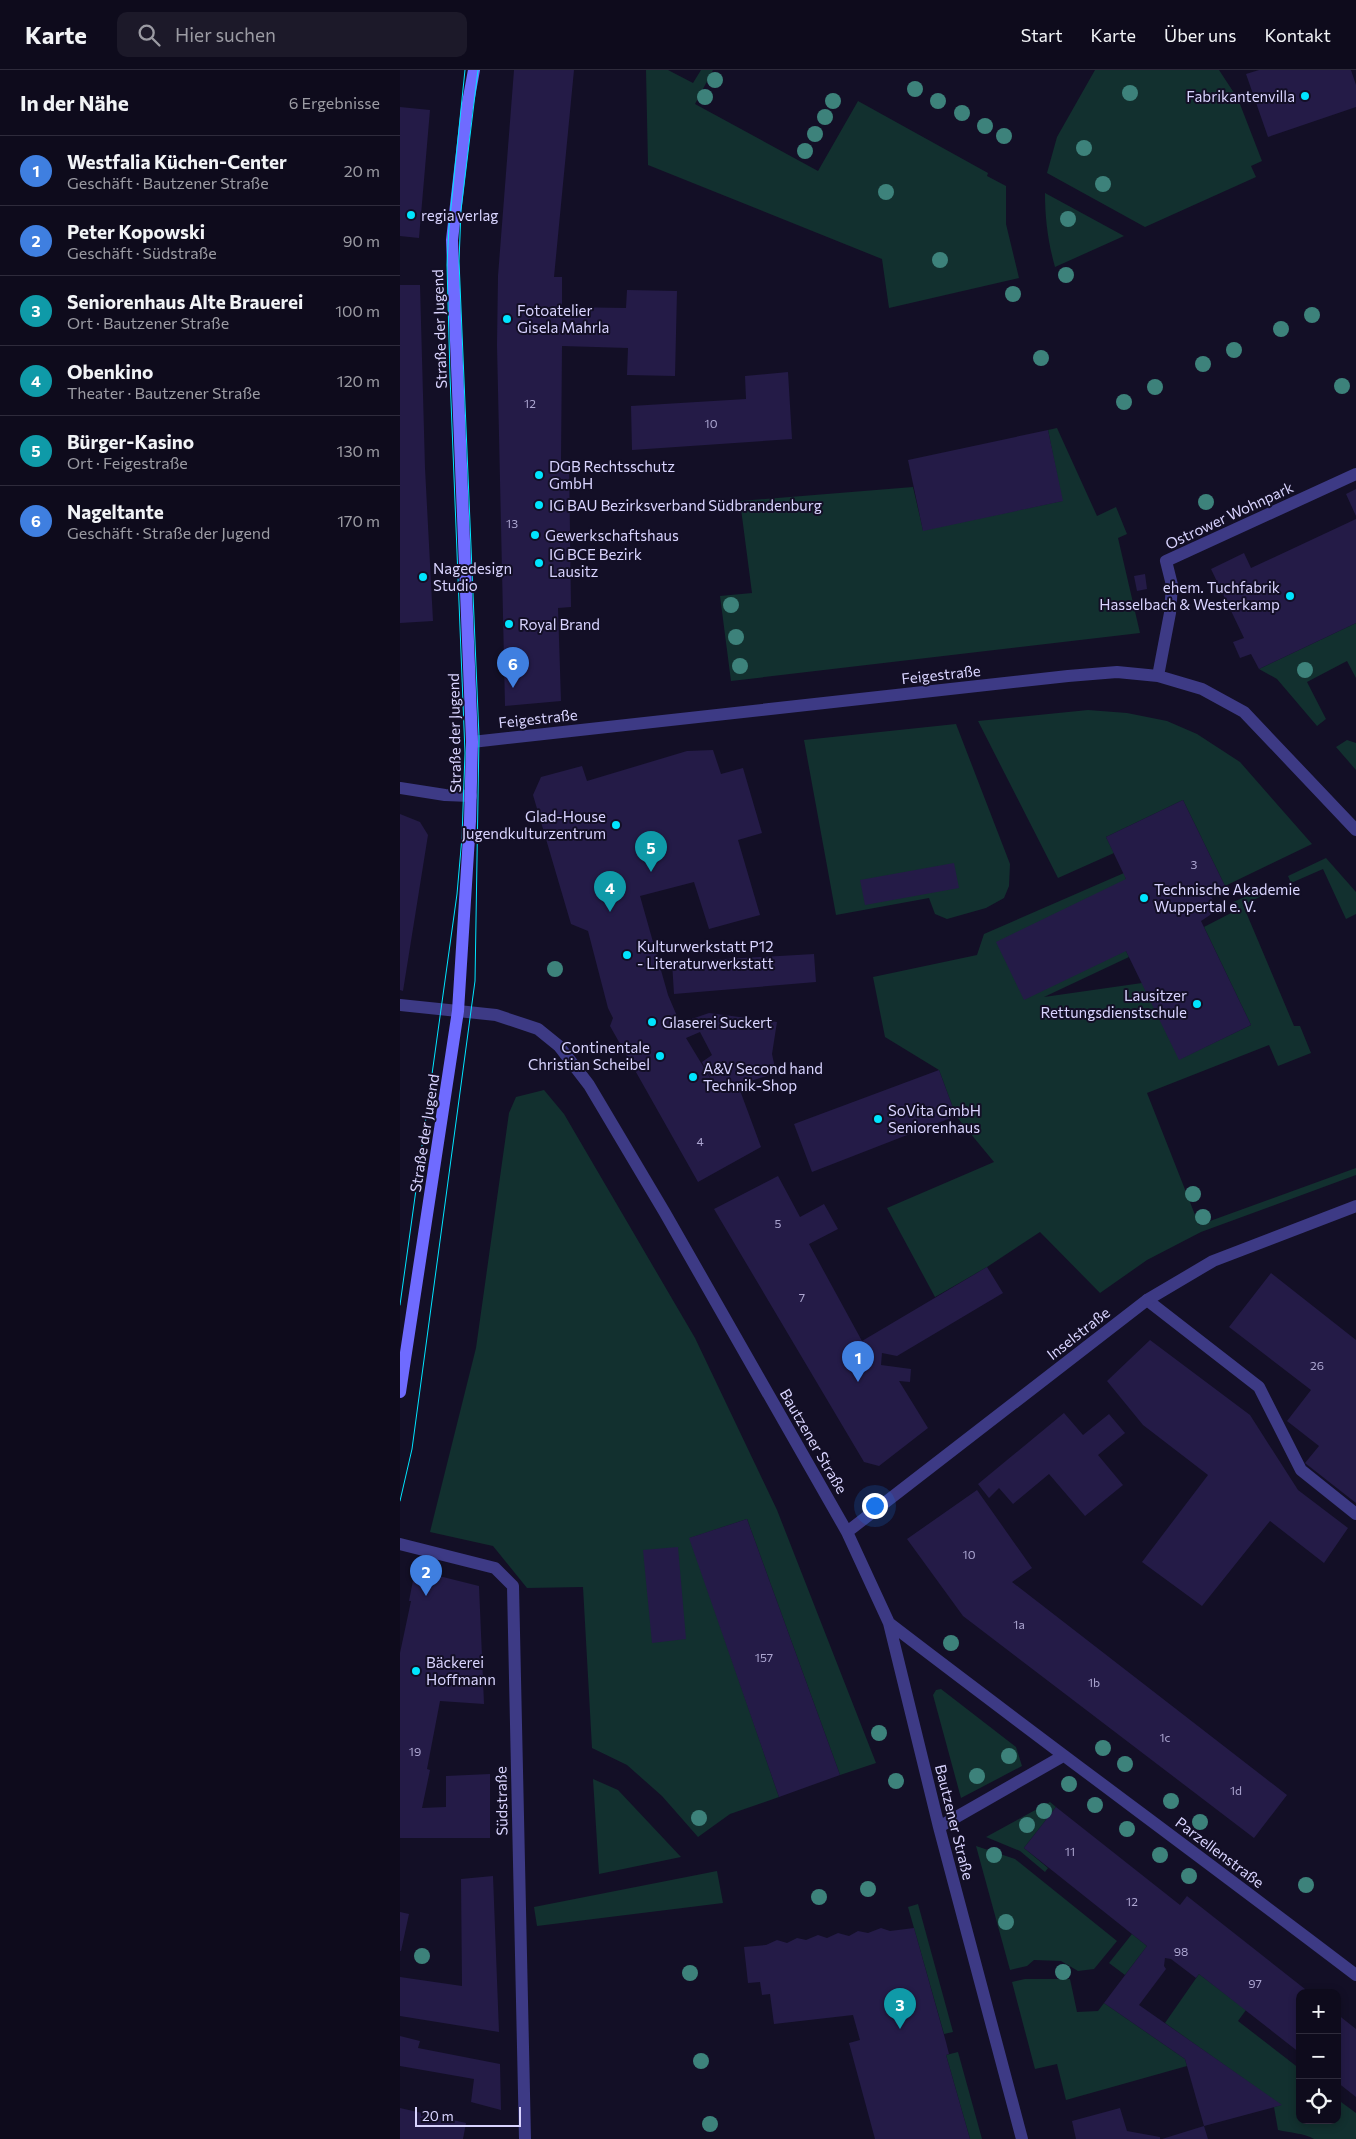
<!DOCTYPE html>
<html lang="de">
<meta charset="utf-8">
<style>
:root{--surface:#0e0b1c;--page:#1c1929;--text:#f1f3f6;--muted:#9b9ba3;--line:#2e2b3b;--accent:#7c3aed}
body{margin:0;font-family:Commissioner,sans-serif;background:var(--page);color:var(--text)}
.controls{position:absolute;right:15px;bottom:15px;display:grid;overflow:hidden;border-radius:10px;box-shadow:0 2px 8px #0003}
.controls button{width:45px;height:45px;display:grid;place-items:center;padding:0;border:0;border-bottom:1px solid var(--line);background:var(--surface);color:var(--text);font:25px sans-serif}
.scale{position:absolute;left:15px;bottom:12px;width:106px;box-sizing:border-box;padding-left:5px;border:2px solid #d9d4ff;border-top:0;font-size:14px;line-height:18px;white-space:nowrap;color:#d9d4ff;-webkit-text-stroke:4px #130f26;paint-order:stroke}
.you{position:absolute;left:474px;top:1435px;width:18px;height:18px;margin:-12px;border:4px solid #fff;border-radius:50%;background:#1a73e8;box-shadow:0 0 0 8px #1a73e833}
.badge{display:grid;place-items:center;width:32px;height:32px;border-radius:50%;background:var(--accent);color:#fff;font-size:16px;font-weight:700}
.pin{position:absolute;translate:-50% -41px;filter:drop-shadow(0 1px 2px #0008)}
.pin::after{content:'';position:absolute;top:26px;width:18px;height:15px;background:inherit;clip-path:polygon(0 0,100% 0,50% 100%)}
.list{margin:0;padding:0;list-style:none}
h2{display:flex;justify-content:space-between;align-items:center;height:65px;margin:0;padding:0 20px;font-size:21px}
h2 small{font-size:16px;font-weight:400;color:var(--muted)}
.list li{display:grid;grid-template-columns:32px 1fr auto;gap:15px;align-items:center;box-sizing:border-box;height:70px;padding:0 20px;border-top:1px solid var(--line)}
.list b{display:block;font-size:19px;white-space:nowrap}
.list p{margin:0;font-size:16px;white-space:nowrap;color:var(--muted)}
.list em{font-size:16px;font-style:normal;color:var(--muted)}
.icon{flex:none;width:28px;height:28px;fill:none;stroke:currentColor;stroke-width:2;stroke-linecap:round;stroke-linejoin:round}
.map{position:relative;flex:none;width:956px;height:2069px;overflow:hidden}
header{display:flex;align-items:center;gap:30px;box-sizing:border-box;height:70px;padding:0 25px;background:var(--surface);border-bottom:1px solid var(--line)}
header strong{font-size:24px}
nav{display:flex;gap:28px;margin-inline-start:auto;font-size:18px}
.search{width:350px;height:45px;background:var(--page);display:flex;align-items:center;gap:12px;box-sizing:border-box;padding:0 18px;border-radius:10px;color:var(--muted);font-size:19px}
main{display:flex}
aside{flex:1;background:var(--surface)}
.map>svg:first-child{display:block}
.green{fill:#12302f}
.building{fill:#241b47;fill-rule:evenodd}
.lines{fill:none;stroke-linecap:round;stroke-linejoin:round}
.service{stroke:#3d3a85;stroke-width:12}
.minor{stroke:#3d3a85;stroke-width:12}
.secondary{stroke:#6f6bff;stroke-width:12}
.tram{stroke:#00e5ff;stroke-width:1}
.tree{fill:#3d827b}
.poi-dot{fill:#00e5ff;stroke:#130f26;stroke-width:2}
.labels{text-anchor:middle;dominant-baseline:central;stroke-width:4;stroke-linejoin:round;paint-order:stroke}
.number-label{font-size:12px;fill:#aca6d1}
.poi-label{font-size:15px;fill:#d9d4ff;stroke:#130f26;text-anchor:start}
.street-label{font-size:15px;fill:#d9d4ff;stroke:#130f26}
</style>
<header>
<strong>Karte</strong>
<div class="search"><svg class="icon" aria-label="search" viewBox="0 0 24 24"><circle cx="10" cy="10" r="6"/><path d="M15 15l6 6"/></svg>Hier suchen</div>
<nav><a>Start</a><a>Karte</a><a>Über uns</a><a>Kontakt</a></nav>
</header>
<main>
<aside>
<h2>In der Nähe<small>6 Ergebnisse</small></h2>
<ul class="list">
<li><span class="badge" style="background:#3f7fe0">1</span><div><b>Westfalia Küchen-Center</b><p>Geschäft · Bautzener Straße</p></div><em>20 m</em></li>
<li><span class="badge" style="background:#3f7fe0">2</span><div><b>Peter Kopowski</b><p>Geschäft · Südstraße</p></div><em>90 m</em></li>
<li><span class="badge" style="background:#0f9aa8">3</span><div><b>Seniorenhaus Alte Brauerei</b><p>Ort · Bautzener Straße</p></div><em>100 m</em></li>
<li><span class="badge" style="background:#0f9aa8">4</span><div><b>Obenkino</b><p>Theater · Bautzener Straße</p></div><em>120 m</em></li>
<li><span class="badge" style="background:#0f9aa8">5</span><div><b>Bürger-Kasino</b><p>Ort · Feigestraße</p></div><em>130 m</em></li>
<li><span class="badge" style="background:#3f7fe0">6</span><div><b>Nageltante</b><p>Geschäft · Straße der Jugend</p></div><em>170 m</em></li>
</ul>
</aside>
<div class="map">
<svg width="956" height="2069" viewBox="0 0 956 2069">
<rect width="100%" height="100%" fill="#130f26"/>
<path class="green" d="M246 0H268L293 13 301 0H313L295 34 418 101 458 31 588 103 587 106 606 116V154L619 208 489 238 482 189 248 95Z
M695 0H819L838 29 862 91 851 96 856 107 745 157 647 103 657 67Z
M645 123 724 166 655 197C648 172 645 149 645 123Z
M657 358 697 446 716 437 727 464 718 468 740 563 331 611 320 526 352 523 340 431 513 417 523 460 662 431 648 360Z
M956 553V608L947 591 907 612 926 649 917 656 877 609 859 599Z
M688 640 727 643 767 651 797 664 840 692 912 774 825 816 783 730 706 767 714 783 658 808 578 651Z
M556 654 610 794 609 816 604 828 586 838 547 849 535 844 529 828 436 845 404 670Z
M947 670 956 673V700L936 677Z
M926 788 956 822V844L946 849 923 799 891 813 888 806Z
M724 803 726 809V881L729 887 644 927 742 913 780 989 851 955 804 857 831 843 833 832 871 816 874 820 843 835 894 956H900L911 983 878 996 869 975 747 1023 799 1155 956 1098V1105L801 1162 747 1190 700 1223 640 1162 587 1197 535 1227 487 1138 594 1092 556 1046 539 1000 485 967 473 907 577 885 584 864Z
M144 1020 164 1044 295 1268 377 1440 476 1693 440 1705 347 1449 290 1468 379 1727 330 1744 298 1767 262 1726 227 1695 192 1678 183 1517 127 1518 93 1476 30 1462 76 1278 109 1043 116 1027Z
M541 1619 616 1677 622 1696 561 1728 533 1625 536 1620Z
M193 1709 218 1720 281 1787 199 1804Z
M650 1732 656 1737 624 1778 648 1798 645 1802 620 1781 586 1767Z
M576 1776 615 1789 717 1871 694 1899 678 1901 661 1891 634 1890 627 1896 610 1900Z
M317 1801 323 1833 137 1856 134 1837Z
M518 1834 553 1962 544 1964 508 1837Z
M732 1864 747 1876 725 1905 709 1893Z
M799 1904 846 1940 838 1951 900 1999V2050H937V2029L956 2043V2069H914C904 2063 890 2063 878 2060L874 2037 881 2035 765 1953Z
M625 1909H670L677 1942 698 1941 704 1933 785 1989 787 1996 666 2030 657 1994 635 1999 612 1912Z
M558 1982 582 2069H570L546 1985Z"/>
<path class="building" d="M114 0H174L154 207H162V237L226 238 227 220 277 221 275 306 227 305 228 278 162 276 161 390H169L171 537 158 538 161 631 105 636 97 275 98 206Z
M859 0H951L956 15V37L868 67 846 4Z
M0 37 30 40 19 168 0 166Z
M0 215H20L25 398 33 551 0 553Z
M388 302 392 369 232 380 231 336 346 329 345 306Z
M648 360 663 431 523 461 508 390Z
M956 419V446L946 424Z
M956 449V553L859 599 851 584 840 588 833 572 844 568 811 499 844 483 851 498Z
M745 504 747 519 737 521 734 506Z
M313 680 321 704 343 698 362 763 338 770 360 845 309 859 294 812 240 826 268 925 280 953 309 943 377 952 372 984 376 1003 338 1015 361 1077 298 1112 210 956 213 948 208 938 188 861 171 854 133 725 141 707 182 696 187 711 287 681ZM300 962 312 985 302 992 312 1011 286 968Z
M783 730 825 816 810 824 813 830 812 841 810 845 801 851 851 955 779 990 726 881 624 930 596 872 726 809 706 767Z
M0 744 20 752 28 765 3 921 0 920Z
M554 793 559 818 465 835 460 810Z
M414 884 416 912 274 924 272 892Z
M539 1000 556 1046 412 1102 394 1054Z
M378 1106 400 1147 424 1134 438 1159 409 1174 462 1271 587 1197 603 1223 497 1286 482 1283 481 1295 511 1299 510 1312 499 1311 528 1358 479 1396 464 1392 314 1139Z
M871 1203 956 1270V1433L905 1393 919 1376 887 1351 911 1320 829 1257Z
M750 1270 850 1345 898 1420 948 1458 924 1493 870 1451 802 1536 742 1492 808 1405 743 1355 707 1311Z
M664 1343 683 1365 709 1344 725 1363 698 1385 723 1415 685 1446 649 1404 613 1434 599 1418 589 1428 578 1414Z
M577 1420 632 1498 612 1512 887 1725 854 1768 563 1546 507 1469Z
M347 1449 440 1705 379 1727 289 1468Z
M278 1477 286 1569 252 1573 243 1480Z
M15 1500 79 1516 84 1634 40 1631 27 1699 30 1700 22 1738 46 1737V1706L90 1704V1768H0V1583L11 1531H9Z
M656 1737 780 1835 787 1826 910 1923H900V1983L799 1904 796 1908 771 1889 765 1888 764 1896 766 1899 739 1935 882 2035 804 2056 785 1989 704 1933 747 1876 624 1778Z
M93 1806 99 1962 0 1946V1907L62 1916 61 1809Z
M0 1842 9 1844 1 1881H0Z
M481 1858 490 1861 514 1858 546 1972 549 1984 546 1985 570 2069H475L449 1973 460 1970 453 1945 374 1954 370 1924 362 1925 360 1912 348 1913 344 1877 366 1875 377 1870 387 1873 397 1868 406 1870 418 1865 427 1868 438 1863 449 1866 458 1861 468 1863Z
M937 1944 956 1959V2027L937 2012Z
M0 1966 20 1971 18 1978 100 1994 101 2040 71 2032 74 2009 0 1996Z
M0 2038 66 2053 63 2069H0Z
M720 2038 727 2061 760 2067V2069H676L672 2051Z
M804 2056 808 2069H762Z"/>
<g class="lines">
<path class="service" d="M0 935 58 941
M747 1230 859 1317 901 1400 956 1444"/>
<path class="minor" d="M758 606 770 543 772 515 766 491 956 404
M72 672 668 606 717 602 758 606 802 619 844 642 956 760
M0 718 45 725 71 726
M58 941 96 945 138 959 159 976 189 1015 265 1143 447 1462 489 1553 539 1757 622 2069
M447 1462 747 1230 813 1191 956 1136
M0 1474 95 1498 113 1516 125 2069
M489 1553C644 1672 801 1787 956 1905
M539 1757 663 1686"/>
<path class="secondary" d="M0 1322 58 941 70 751 72 672 52 170 67 38 74 0"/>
<path class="tram" d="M0 1235 57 824 62 767 65 683 50 306 47 195 49 156 65 0
M0 1431 12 1379 75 911 79 667 59 191 61 140 78 0"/>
</g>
<g class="tree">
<circle cx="315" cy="10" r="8"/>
<circle cx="515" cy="19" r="8"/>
<circle cx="730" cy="23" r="8"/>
<circle cx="305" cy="27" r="8"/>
<circle cx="433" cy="31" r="8"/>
<circle cx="538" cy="31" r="8"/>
<circle cx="562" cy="43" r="8"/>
<circle cx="425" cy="47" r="8"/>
<circle cx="585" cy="56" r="8"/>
<circle cx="415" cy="64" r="8"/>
<circle cx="604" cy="66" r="8"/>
<circle cx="684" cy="78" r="8"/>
<circle cx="405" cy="81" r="8"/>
<circle cx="703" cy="114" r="8"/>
<circle cx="486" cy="122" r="8"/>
<circle cx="668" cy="149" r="8"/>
<circle cx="540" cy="190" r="8"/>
<circle cx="666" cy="205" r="8"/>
<circle cx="613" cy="224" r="8"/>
<circle cx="912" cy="245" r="8"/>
<circle cx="881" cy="259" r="8"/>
<circle cx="834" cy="280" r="8"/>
<circle cx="641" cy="288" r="8"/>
<circle cx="803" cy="294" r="8"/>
<circle cx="942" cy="316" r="8"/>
<circle cx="755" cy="317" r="8"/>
<circle cx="724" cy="332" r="8"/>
<circle cx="806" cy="432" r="8"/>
<circle cx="331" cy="535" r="8"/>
<circle cx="336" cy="567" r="8"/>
<circle cx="340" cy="596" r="8"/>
<circle cx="905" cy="600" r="8"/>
<circle cx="155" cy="899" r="8"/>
<circle cx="793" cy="1124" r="8"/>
<circle cx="803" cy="1147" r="8"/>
<circle cx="551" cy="1573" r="8"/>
<circle cx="479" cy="1663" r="8"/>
<circle cx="703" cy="1678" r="8"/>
<circle cx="609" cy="1686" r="8"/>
<circle cx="725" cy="1694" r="8"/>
<circle cx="577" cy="1706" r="8"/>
<circle cx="496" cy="1711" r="8"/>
<circle cx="669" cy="1714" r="8"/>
<circle cx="771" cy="1731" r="8"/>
<circle cx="695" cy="1735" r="8"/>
<circle cx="644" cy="1741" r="8"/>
<circle cx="299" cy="1748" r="8"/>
<circle cx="800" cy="1752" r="8"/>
<circle cx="627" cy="1755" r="8"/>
<circle cx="727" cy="1759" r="8"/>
<circle cx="594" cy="1785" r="8"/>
<circle cx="760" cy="1785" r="8"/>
<circle cx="789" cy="1806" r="8"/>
<circle cx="906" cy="1815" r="8"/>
<circle cx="468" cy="1819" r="8"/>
<circle cx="419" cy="1827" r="8"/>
<circle cx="606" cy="1852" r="8"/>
<circle cx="22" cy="1886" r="8"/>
<circle cx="663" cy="1902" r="8"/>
<circle cx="290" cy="1903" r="8"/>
<circle cx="301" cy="1991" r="8"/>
<circle cx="310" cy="2054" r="8"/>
</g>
<g class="poi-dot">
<circle cx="905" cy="26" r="5"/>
<circle cx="11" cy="145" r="5"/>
<circle cx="107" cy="249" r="5"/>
<circle cx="139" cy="405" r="5"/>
<circle cx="139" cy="435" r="5"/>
<circle cx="135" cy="465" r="5"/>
<circle cx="139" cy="493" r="5"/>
<circle cx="23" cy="507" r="5"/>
<circle cx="890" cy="526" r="5"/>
<circle cx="109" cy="554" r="5"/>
<circle cx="216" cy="755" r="5"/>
<circle cx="744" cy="828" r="5"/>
<circle cx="227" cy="885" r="5"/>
<circle cx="797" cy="934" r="5"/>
<circle cx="252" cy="952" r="5"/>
<circle cx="260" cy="986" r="5"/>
<circle cx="293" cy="1007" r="5"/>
<circle cx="478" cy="1049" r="5"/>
<circle cx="16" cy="1601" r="5"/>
</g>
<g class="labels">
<g class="number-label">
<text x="130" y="333">12</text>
<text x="311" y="353">10</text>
<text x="112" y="453">13</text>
<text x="794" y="794">3</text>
<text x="300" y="1071">4</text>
<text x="378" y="1153">5</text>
<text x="402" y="1227">7</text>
<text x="917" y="1295">26</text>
<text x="569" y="1484">10</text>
<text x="619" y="1554">1a</text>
<text x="364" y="1587">157</text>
<text x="694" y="1612">1b</text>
<text x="765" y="1667">1c</text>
<text x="15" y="1681">19</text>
<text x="836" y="1720">1d</text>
<text x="670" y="1781">11</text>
<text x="732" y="1831">12</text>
<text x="781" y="1881">98</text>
<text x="855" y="1913">97</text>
</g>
<g class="poi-label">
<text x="895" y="26" text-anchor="end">Fabrikantenvilla</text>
<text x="21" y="145">regia verlag</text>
<text x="117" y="240">Fotoatelier<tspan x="117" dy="17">Gisela Mahrla</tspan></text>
<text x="149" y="396">DGB Rechtsschutz<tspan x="149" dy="17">GmbH</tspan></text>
<text x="149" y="435">IG BAU Bezirksverband Südbrandenburg</text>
<text x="145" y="465">Gewerkschaftshaus</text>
<text x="149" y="484">IG BCE Bezirk<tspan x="149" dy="17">Lausitz</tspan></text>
<text x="33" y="498">Nagedesign<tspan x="33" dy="17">Studio</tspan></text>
<text x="880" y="517" text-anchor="end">ehem. Tuchfabrik<tspan x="880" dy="17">Hasselbach &amp; Westerkamp</tspan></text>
<text x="119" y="554">Royal Brand</text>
<text x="206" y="746" text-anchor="end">Glad-House<tspan x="206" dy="17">Jugendkulturzentrum</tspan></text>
<text x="754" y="819">Technische Akademie<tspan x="754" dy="17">Wuppertal e. V.</tspan></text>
<text x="237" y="876">Kulturwerkstatt P12<tspan x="237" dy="17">- Literaturwerkstatt</tspan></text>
<text x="787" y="925" text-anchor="end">Lausitzer<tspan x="787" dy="17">Rettungsdienstschule</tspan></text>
<text x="262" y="952">Glaserei Suckert</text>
<text x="250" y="977" text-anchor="end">Continentale<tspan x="250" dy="17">Christian Scheibel</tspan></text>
<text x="303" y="998">A&amp;V Second hand<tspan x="303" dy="17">Technik-Shop</tspan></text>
<text x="488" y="1040">SoVita GmbH<tspan x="488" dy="17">Seniorenhaus</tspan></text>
<text x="26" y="1592">Bäckerei<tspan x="26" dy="17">Hoffmann</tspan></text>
</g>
<g class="street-label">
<text transform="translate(39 259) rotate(-92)">Straße der Jugend</text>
<text transform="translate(829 445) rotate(-25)">Ostrower Wohnpark</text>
<text transform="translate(541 604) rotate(-6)">Feigestraße</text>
<text transform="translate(138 648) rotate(-6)">Feigestraße</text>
<text transform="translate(54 663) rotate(-91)">Straße der Jugend</text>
<text transform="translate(24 1063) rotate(-81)">Straße der Jugend</text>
<text transform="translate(678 1263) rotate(-38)">Inselstraße</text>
<text transform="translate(414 1371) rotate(60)">Bautzener Straße</text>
<text transform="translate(101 1731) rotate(-91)">Südstraße</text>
<text transform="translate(555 1752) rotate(76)">Bautzener Straße</text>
<text transform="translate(820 1782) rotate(37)">Parzellenstraße</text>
</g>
</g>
</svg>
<div class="controls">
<button>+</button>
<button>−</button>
<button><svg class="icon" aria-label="locate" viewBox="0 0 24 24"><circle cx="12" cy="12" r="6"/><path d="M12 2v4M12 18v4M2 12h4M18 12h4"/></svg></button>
</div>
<div class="scale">20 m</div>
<div class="you"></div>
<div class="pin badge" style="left:458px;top:1312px;background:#3f7fe0">1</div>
<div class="pin badge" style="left:26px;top:1526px;background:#3f7fe0">2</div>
<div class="pin badge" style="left:500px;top:1959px;background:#0f9aa8">3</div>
<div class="pin badge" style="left:210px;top:842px;background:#0f9aa8">4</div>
<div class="pin badge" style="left:251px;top:802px;background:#0f9aa8">5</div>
<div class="pin badge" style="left:113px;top:618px;background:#3f7fe0">6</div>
</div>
</main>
